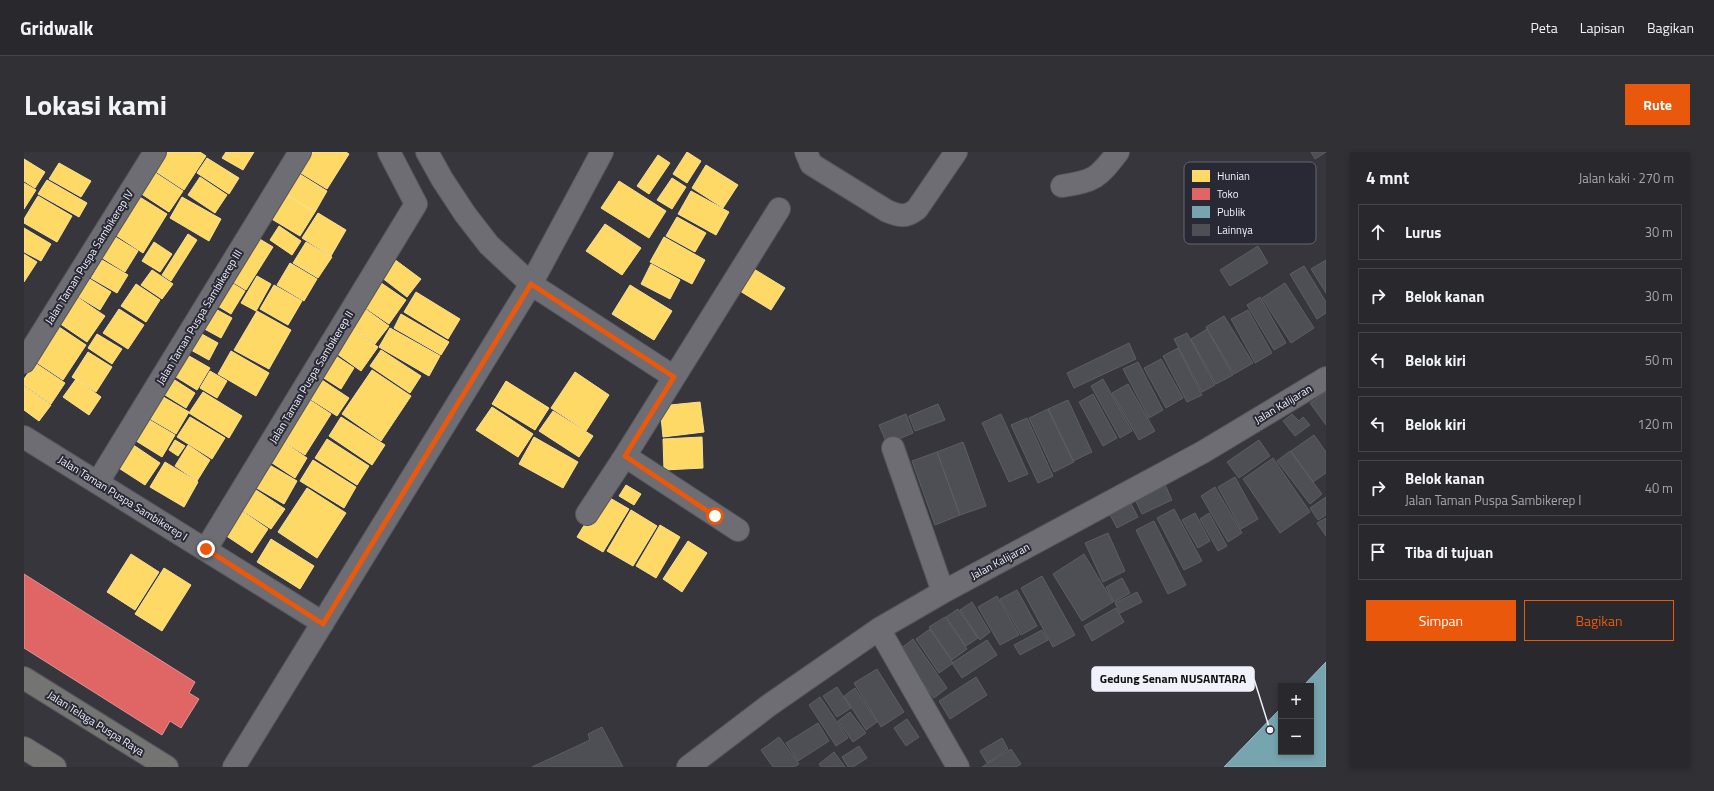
<!DOCTYPE html>
<html lang="id">
<meta charset="utf-8">
<style>
:root{--surface:#28282d;--page:#303035;--text:#f1f3f6;--muted:#a5a6aa;--line:#444449;--accent:#ea580c}
body{margin:0;font-family:"Titillium Web",sans-serif;background:var(--page);color:var(--text)}
.controls{position:absolute;right:12px;bottom:12px;display:grid;overflow:hidden;border-radius:0px;box-shadow:0 2px 6px #0003}
.controls button{width:36px;height:36px;display:grid;place-items:center;padding:0;border:0;border-bottom:1px solid var(--line);background:var(--surface);color:var(--text);font:20px sans-serif}
.stop{position:absolute;width:12px;height:12px;margin:-9px;border:3px solid #ea580c;border-radius:50%;background:#fff}
.stop.end{background:#ea580c;border-color:#fff;box-shadow:0 1px 4px #0008}
.list{margin:0;padding:0;list-style:none}
h2{display:flex;justify-content:space-between;align-items:center;height:52px;margin:0;padding:0 16px;font-size:17px}
h2 small{font-size:13px;font-weight:400;color:var(--muted)}
.list li{display:grid;grid-template-columns:26px 1fr auto;gap:12px;align-items:center;box-sizing:border-box;height:56px;margin:0 8px 8px;padding:0 8px;border:1px solid var(--line);border-radius:0px}
.list b{display:block;font-size:15px;white-space:nowrap}
.list p{margin:0;font-size:13px;white-space:nowrap;color:var(--muted)}
.list em{font-size:13px;font-style:normal;color:var(--muted)}
.actions{display:flex;gap:8px;padding:12px 16px}
.actions a{flex:1;padding:9px 0;border:1px solid var(--accent);border-radius:0px;text-align:center;font-size:14px;color:var(--accent)}
.actions .main{background:var(--accent);color:#fff}
.icon{flex:none;width:22px;height:22px;fill:none;stroke:currentColor;stroke-width:2;stroke-linecap:round;stroke-linejoin:round}
.map{position:relative;flex:none;width:1302px;height:615px;overflow:hidden;border-radius:0px}
header{display:flex;align-items:center;gap:24px;box-sizing:border-box;height:56px;padding:0 20px;background:var(--surface);border-bottom:1px solid var(--line)}
header strong{font-size:19px}
nav{display:flex;gap:22px;margin-inline-start:auto;font-size:14px}
.intro{display:flex;align-items:center;justify-content:space-between;box-sizing:border-box;height:96px;padding:0 24px}
h1{margin:0;font-size:28px}
.button{padding:10px 18px;border-radius:0px;background:var(--accent);color:#fff;font-size:14px;font-weight:700}
main{display:flex;gap:24px;padding:0 24px}
aside{flex:1;background:var(--surface);border-radius:0px;box-shadow:0 2px 6px #0003}
.map>svg:first-child{display:block}
.homes{fill:#ffd966;stroke:#fae092}
.shops{fill:#e06666;stroke:#e59092}
.public{fill:#76a5af;stroke:#9bbcc6}
.building{fill:#4e4f54;stroke:#5d5d63}
.lines{fill:none;stroke-linecap:round;stroke-linejoin:round}
.minor-casing{stroke:#55555b;stroke-width:24}
.major-casing{stroke:#55555b;stroke-width:24}
.minor{stroke:#6d6d73;stroke-width:22}
.major{stroke:#747472;stroke-width:22}
.route{stroke:#ea580c;stroke-width:5}
.labels{text-anchor:middle;dominant-baseline:central;stroke-width:4;stroke-linejoin:round;paint-order:stroke}
.street-label{font-size:11px;fill:#f0f1fa;stroke:#282935}
.key{fill:#282935;stroke:#646570;stroke-width:1}
.key-label{font-size:11px;fill:#f0f1fa}
.leader{fill:none;stroke:#f0f1fa;stroke-width:1.5}
.callout-dot{fill:#f0f1fa;stroke:#282935;stroke-width:1.5}
.callout{fill:#f0f1fa;stroke:#f0f1fa;stroke-width:1.5}
.callout-label{font-size:12px;text-anchor:middle;font-weight:bold;fill:#111}
</style>
<header>
<strong>Gridwalk</strong>
<nav><a>Peta</a><a>Lapisan</a><a>Bagikan</a></nav>
</header>
<div class="intro"><h1>Lokasi kami</h1><a class="button">Rute</a></div>
<main>
<div class="map">
<svg width="1302" height="615" viewBox="0 0 1302 615">
<rect width="100%" height="100%" fill="#36363c"/>
<path class="homes" d="M143 0H176L182 4 160 38 131 19Z
M202 0H230L219 18 198 6Z
M277 0H322L325 2 303 37 267 15Z
M663 0 677 9 663 31 649 22Z
M634 3 646 11 625 42 613 34Z
M183 6 215 26 205 42 173 21Z
M0 7 21 20 11 36 0 29Z
M35 11 67 29 57 45 25 27Z
M682 13 714 33 699 56 668 36Z
M130 20 159 39 145 60 116 41Z
M274 21 303 39 291 60 261 42Z
M176 25 203 43 191 61 164 43Z
M648 26 662 35 648 57 633 48Z
M23 28 63 51 55 65 14 42Z
M595 29 642 59 625 86 577 56Z
M0 31 12 38 0 57Z
M667 39 705 60 692 83 654 62Z
M261 42 291 60 276 84 246 66Z
M14 44 48 64 33 90 0 71V67Z
M114 44 143 62 119 101 90 82Z
M158 45 197 67 185 89 146 66Z
M294 61 322 78 307 104 278 86Z
M653 65 682 81 671 100 642 84Z
M581 72 617 96 598 123 562 99Z
M255 74 277 89 268 103 246 88Z
M0 76 27 92 17 109 0 100Z
M164 82 173 88 147 129 138 123Z
M88 83 114 99 101 120 75 104Z
M640 85 681 108 668 132 626 110Z
M234 86 249 95 222 138 207 129Z
M130 90 148 102 136 120 118 109Z
M282 90 308 105 294 126 269 111Z
M0 102 13 110 0 130Z
M366 104 397 127 383 145 353 122Z
M78 108 104 123 93 141 67 126Z
M266 111 293 127 280 149 253 133Z
M627 112 656 128 646 147 617 132Z
M725 114 761 136 747 158 711 136Z
M128 118 149 132 138 147 117 133Z
M233 124 247 132 232 159 217 151Z
M64 126 87 140 76 158 53 144Z
M350 126 382 148 365 172 333 150Z
M206 130 221 139 207 162 192 153Z
M112 132 136 148 122 170 97 154Z
M250 133 278 149 264 173 236 157Z
M606 133 648 159 630 188 588 162Z
M392 140 436 167 424 187 380 160Z
M53 145 81 164 63 190 35 171Z
M186 154 208 166 197 186 175 174Z
M337 154 365 174 351 192 324 173Z
M95 157 120 173 104 197 79 181Z
M233 159 267 178 245 217 210 198Z
M377 162 425 190 417 203 370 176Z
M35 175 62 193 39 228 12 210Z
M326 175 354 195 337 219 309 199Z
M366 176 416 204 405 224 355 195Z
M176 181 194 191 185 208 167 198Z
M73 182 98 197 88 212 64 196Z
M357 198 397 224 386 241 346 214Z
M207 199 245 221 232 244 194 222Z
M64 200 88 215 72 240 48 225Z
M160 201 186 216 173 238 147 222Z
M309 202 330 216 317 237 295 223Z
M11 211 41 231 27 252 0 233V227Z
M348 218 387 244 357 289 318 262Z
M186 219 203 229 193 246 176 236Z
M551 220 585 243 562 279 527 256Z
M143 223 171 241 162 256 133 238Z
M295 226 325 246 313 264 283 245Z
M52 227 77 245 65 263 39 245Z
M482 229 525 256 511 278 468 252Z
M0 234 27 253 15 269 0 258Z
M179 240 218 264 205 286 165 261Z
M136 243 165 260 152 282 123 265Z
M281 245 307 262 281 303 254 286Z
M676 250 680 280 639 285 636 254Z
M468 255 509 282 494 305 452 278Z
M529 259 569 284 555 305 515 279Z
M166 265 201 286 188 307 153 285Z
M317 265 361 293 348 313 305 284Z
M122 266 151 283 138 305 109 287Z
M252 285 283 306 271 326 239 305Z
M510 285 554 310 539 336 495 312Z
M678 285 679 316 640 318 639 287Z
M303 287 345 314 333 333 291 306Z
M151 288 161 294 154 304 145 298Z
M105 290 136 311 121 333 90 313Z
M164 293 186 308 173 329 151 314Z
M237 308 273 329 260 352 224 331Z
M289 308 332 335 320 356 276 329Z
M141 310 174 330 160 355 126 335Z
M602 333 617 342 610 353 595 344Z
M226 334 261 357 247 377 213 355Z
M283 336 322 361 293 406 254 380Z
M579 342 605 357 579 400 553 385Z
M212 355 244 377 228 401 195 379Z
M607 358 633 374 609 414 583 399Z
M636 373 656 385 632 426 612 414Z
M247 387 290 414 276 437 233 410Z
M664 389 683 401 658 440 639 427Z
M107 402 135 420 111 458 83 440Z
M140 416 167 433 138 479 111 462Z"/>
<path class="shops" d="M0 422 171 530 165 541 175 547 157 576 146 569 138 583 0 496Z"/>
<path class="public" d="M1302 510V615H1200L1257 556V600H1287V534H1279Z"/>
<path class="building" d="M1287 0H1302L1291 7Z
M1234 94 1244 111 1206 134 1196 118Z
M1302 108V141L1287 117Z
M1280 114 1302 150V161L1293 167 1266 122Z
M1261 131 1290 176 1267 191 1238 146Z
M1236 145 1262 191 1250 198 1223 153Z
M1224 158 1248 201 1231 211 1207 167Z
M1200 164 1229 211 1210 222 1182 175Z
M1183 177 1209 223 1192 232 1167 187Z
M1163 181 1191 233 1178 240 1150 187Z
M1105 191 1112 207 1050 236 1043 221Z
M1154 196 1178 243 1163 250 1139 204Z
M1137 207 1159 246 1142 256 1120 216Z
M1114 210 1139 258 1125 266 1099 217Z
M1079 227 1108 279 1096 286 1067 234Z
M1104 232 1131 279 1115 288 1088 241Z
M1302 240V273L1286 251Z
M1069 242 1093 286 1079 294 1055 250Z
M1044 248 1068 300 1049 309 1024 257Z
M914 252 921 268 891 279 885 264Z
M1024 257 1050 310 1030 320 1005 266Z
M882 262 889 281 863 292 855 273Z
M977 262 1004 322 985 330 958 271Z
M1268 262 1275 269 1279 265 1286 273 1271 284 1259 269Z
M1003 266 1029 324 1014 331 987 273Z
M1290 283 1302 300V321L1289 330 1267 299Z
M1235 288 1246 304 1215 326 1203 310Z
M939 290 962 354 936 363 913 300Z
M1266 299 1298 342 1286 352 1253 309Z
M913 300 936 363 911 373 888 309Z
M1249 306 1286 360 1256 381 1219 327Z
M1211 325 1234 367 1217 377 1194 335Z
M1138 326 1148 348 1118 362 1108 341Z
M1191 335 1218 381 1204 390 1177 344Z
M1103 344 1114 365 1093 376 1082 355Z
M1302 345V363L1294 368 1286 356Z
M1150 357 1178 409 1160 418 1133 366Z
M1171 361 1186 389 1174 396 1158 368Z
M1185 361 1203 394 1194 399 1176 367Z
M1302 366V384L1293 371Z
M1130 369 1162 433 1144 442 1112 378Z
M1084 381 1101 419 1079 430 1061 391Z
M1060 402 1089 450 1058 469 1029 422Z
M1018 424 1051 483 1029 495 997 436Z
M1098 426 1106 441 1090 450 1082 435Z
M993 438 1013 474 997 483 976 447Z
M1113 440 1118 450 1096 461 1091 451Z
M973 444 995 483 976 493 954 455Z
M948 450 966 480 956 488 936 458Z
M1092 456 1100 470 1068 489 1060 474Z
M934 457 954 486 942 494 922 465Z
M921 465 943 497 928 508 905 475Z
M906 477 929 511 915 521 892 487Z
M1018 478 1024 488 996 503 990 493Z
M889 487 923 536 910 546 875 498Z
M963 488 973 503 938 526 928 511Z
M853 517 880 560 857 575 830 531Z
M952 525 963 543 926 567 915 549Z
M813 535 827 556 813 565 799 544Z
M831 536 853 570 842 578 820 544Z
M796 545 824 586 812 594 785 553Z
M826 560 842 581 829 590 814 569Z
M883 567 895 585 882 594 870 576Z
M794 571 805 589 774 609 762 591Z
M578 575 599 615H508L566 588 564 582Z
M755 585 775 612 770 615H749L737 598Z
M978 586 984 597 963 611 956 599Z
M835 594 843 606 829 615H824L818 605Z
M987 597 997 612 992 615H958Z
M810 600 821 615H797L795 612Z"/>
<g class="lines">
<defs>
<path id="minor" d="M403 0 418 27 441 62 465 93 507 132 650 225
M782 0 787 12 863 59C875 64 882 66 893 57L932 0
M1038 34C1071 29 1074 26 1094 0
M0 210 131 0
M0 285 299 471
M869 296 919 440
M601 304 714 378
M74 330 276 0
M563 362 601 304 755 57
M182 397 392 52 365 0
M855 477 934 615
M210 615 507 132 578 0
M664 615 744 554 855 477 919 440 1179 300 1302 226"/>
<path id="major" d="M0 526 143 615
M0 596 31 615"/>
</defs>
<use href="#minor" class="minor-casing"/>
<use href="#major" class="major-casing"/>
<use href="#minor" class="minor"/>
<use href="#major" class="major"/>
</g>
<g class="lines">
<path class="route" d="M182 397 299 472 507 132 650 225 601 304 691 364"/>
</g>
<g class="labels">
<g class="street-label">
<text transform="translate(65 105) rotate(-58)">Jalan Taman Puspa Sambikerep IV</text>
<text transform="translate(175 165) rotate(-59)">Jalan Taman Puspa Sambikerep III</text>
<text transform="translate(287 225) rotate(-59)">Jalan Taman Puspa Sambikerep II</text>
<text transform="translate(1259 252) rotate(-31)">Jalan Kalijaran</text>
<text transform="translate(99 346) rotate(32)">Jalan Taman Puspa Sambikerep I</text>
<text transform="translate(976 409) rotate(-28)">Jalan Kalijaran</text>
<text transform="translate(72 571) rotate(32)">Jalan Telaga Puspa Raya</text>
</g>
</g>
<rect x="1160" y="10" width="132" height="82" rx="6" class="key"/>
<rect x="1168" y="18" width="18" height="12" fill="#ffd966"/>
<rect x="1168" y="36" width="18" height="12" fill="#e06666"/>
<rect x="1168" y="54" width="18" height="12" fill="#76a5af"/>
<rect x="1168" y="72" width="18" height="12" fill="#4e4f54"/>
<g class="key-label">
<text x="1193" y="28">Hunian</text>
<text x="1193" y="46">Toko</text>
<text x="1193" y="64">Publik</text>
<text x="1193" y="82">Lainnya</text>
</g>
<path class="leader" d="M1246 578L1230 527"/>
<circle class="callout-dot" cx="1246" cy="578" r="4"/>
<rect class="callout" x="1068" y="515" width="162" height="24" rx="4"/>
<g class="callout-label">
<text x="1149" y="531">Gedung Senam NUSANTARA</text>
</g>
</svg>
<div class="controls">
<button>+</button>
<button>−</button>
</div>
<div class="stop" style="left:691px;top:364px"></div>
<div class="stop end" style="left:182px;top:397px"></div>
</div>
<aside>
<h2>4 mnt<small>Jalan kaki · 270 m</small></h2>
<ul class="list">
<li><svg class="icon" aria-label="ahead" viewBox="0 0 24 24"><path d="M12 20V5M6 11l6-6 6 6"/></svg><div><b>Lurus</b></div><em>30 m</em></li>
<li><svg class="icon" aria-label="right" viewBox="0 0 24 24"><path d="M7 20v-9h11M14 6l5 5-5 5"/></svg><div><b>Belok kanan</b></div><em>30 m</em></li>
<li><svg class="icon" aria-label="left" viewBox="0 0 24 24"><path d="M17 20v-9H6M10 6l-5 5 5 5"/></svg><div><b>Belok kiri</b></div><em>50 m</em></li>
<li><svg class="icon" aria-label="left" viewBox="0 0 24 24"><path d="M17 20v-9H6M10 6l-5 5 5 5"/></svg><div><b>Belok kiri</b></div><em>120 m</em></li>
<li><svg class="icon" aria-label="right" viewBox="0 0 24 24"><path d="M7 20v-9h11M14 6l5 5-5 5"/></svg><div><b>Belok kanan</b><p>Jalan Taman Puspa Sambikerep I</p></div><em>40 m</em></li>
<li><svg class="icon" aria-label="arrive" viewBox="0 0 24 24"><path d="M6 21V4h12l-3 4 3 4H6"/></svg><div><b>Tiba di tujuan</b></div></li>
</ul>
<div class="actions"><a class="main">Simpan</a><a>Bagikan</a></div>
</aside>
</main>
